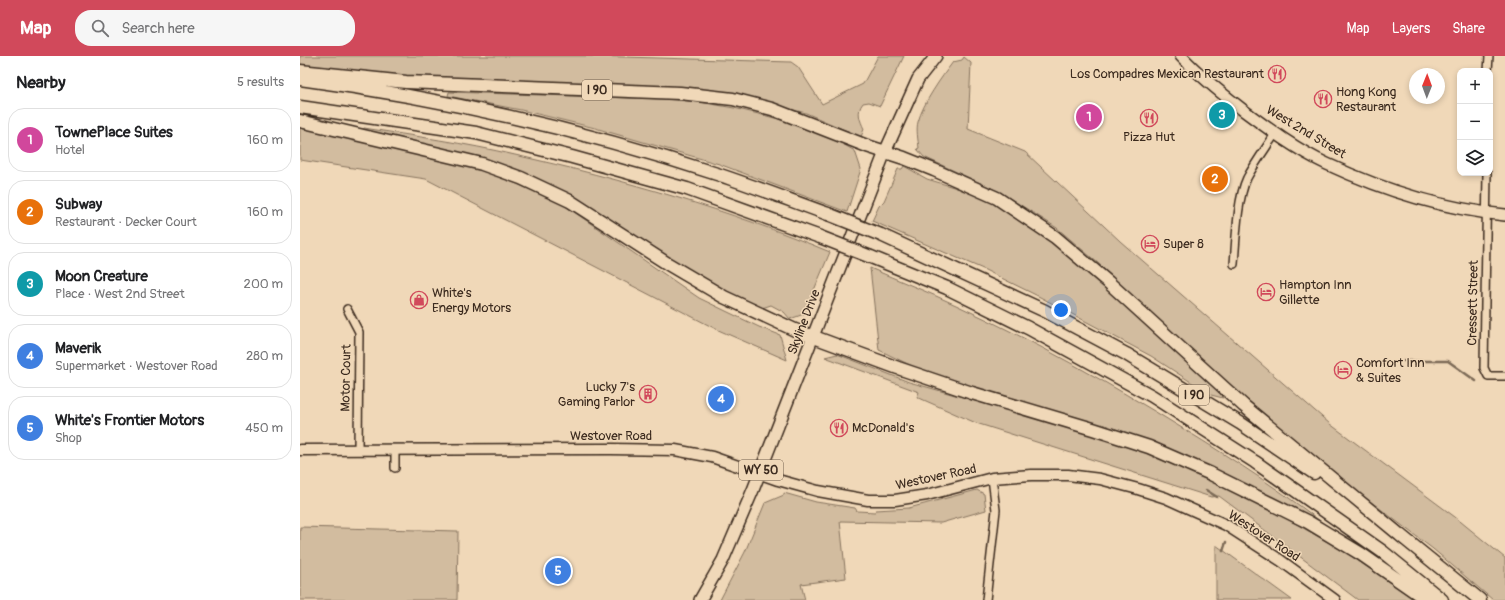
<!DOCTYPE html>
<meta charset="utf-8">
<style>
:root{--surface:#fff;--page:#f6f6f6;--text:#202124;--muted:#757577;--line:#e0e0e0;--accent:#d1495b}
body{margin:0;font-family:Pangolin,sans-serif;background:var(--page);color:var(--text)}
.controls{position:absolute;right:12px;top:12px;display:grid;overflow:hidden;border-radius:8px;box-shadow:0 2px 6px #0003}
.controls button{width:36px;height:36px;display:grid;place-items:center;padding:0;border:0;border-bottom:1px solid var(--line);background:var(--surface);color:var(--text);font:20px sans-serif}
.compass{position:absolute;left:1109px;top:12px;width:36px;height:36px;border-radius:50%;background:var(--surface);box-shadow:0 2px 6px #0003;rotate:1deg}
.you{position:absolute;left:761px;top:254px;width:14px;height:14px;margin:-10px;border:3px solid #fff;border-radius:50%;background:#1a73e8;box-shadow:0 0 0 6px #1a73e833}
.badge{display:grid;place-items:center;width:26px;height:26px;border-radius:50%;background:var(--accent);color:#fff;font-size:13px;font-weight:700}
.pin{position:absolute;translate:-50% -50%;border:2px solid #fff;box-shadow:0 1px 4px #0006}
.list{margin:0;padding:0;list-style:none}
h2{display:flex;justify-content:space-between;align-items:center;height:52px;margin:0;padding:0 16px;font-size:17px}
h2 small{font-size:13px;font-weight:400;color:var(--muted)}
.list li{display:grid;grid-template-columns:26px 1fr auto;gap:12px;align-items:center;box-sizing:border-box;height:64px;margin:0 8px 8px;padding:0 8px;border:1px solid var(--line);border-radius:16px}
.list b{display:block;font-size:15px;white-space:nowrap}
.list p{margin:0;font-size:13px;white-space:nowrap;color:var(--muted)}
.list em{font-size:13px;font-style:normal;color:var(--muted)}
.icon{flex:none;width:22px;height:22px;fill:none;stroke:currentColor;stroke-width:2;stroke-linecap:round;stroke-linejoin:round}
.map{position:relative;flex:none;width:1205px;height:544px;overflow:hidden}
header{display:flex;align-items:center;gap:24px;box-sizing:border-box;height:56px;padding:0 20px;background:var(--accent);color:#fff}
header strong{font-size:19px}
nav{display:flex;gap:22px;margin-inline-start:auto;font-size:14px}
.search{width:280px;height:36px;background:var(--page);display:flex;align-items:center;gap:10px;box-sizing:border-box;padding:0 14px;border-radius:16px;color:var(--muted);font-size:15px}
main{display:flex}
aside{flex:1;background:var(--surface)}
.map>svg:first-child{display:block}
.green{fill:#d2bc9f;stroke:#86735e}
.lines{fill:none;stroke-linecap:round;stroke-linejoin:round}
.stream{stroke:#7c6a56;stroke-width:2.5}
.street-casing{stroke:#3b2a1e;stroke-width:10}
.secondary-casing{stroke:#3b2a1e;stroke-width:13}
.primary-casing{stroke:#3b2a1e;stroke-width:14}
.highway-casing{stroke:#3b2a1e;stroke-width:15}
.street{stroke:#f0d8b8;stroke-width:7}
.secondary{stroke:#f0d8b8;stroke-width:10}
.primary{stroke:#f0d8b8;stroke-width:11}
.highway{stroke:#f0d8b8;stroke-width:12}
.highway-bridge-casing{stroke:#3b2a1e;stroke-width:15;stroke-linecap:butt}
.highway-bridge{stroke:#f0d8b8;stroke-width:12}
.labels{text-anchor:middle;dominant-baseline:central;stroke-width:3;stroke-linejoin:round;paint-order:stroke}
.shield{fill:#f0d8b8;stroke:#715e4c;stroke-width:1}
.shield-label{font-size:12px;font-weight:bold;fill:#3b2a1e}
.poi-label{font-size:13px;fill:#3b2a1e;stroke:#f0d8b8;text-anchor:start}
.street-label{font-size:13px;fill:#3b2a1e;stroke:#f0d8b8}
</style>
<header>
<strong>Map</strong>
<div class="search"><svg class="icon" aria-label="search" viewBox="0 0 24 24"><circle cx="10" cy="10" r="6"/><path d="M15 15l6 6"/></svg>Search here</div>
<nav><a>Map</a><a>Layers</a><a>Share</a></nav>
</header>
<main>
<aside>
<h2>Nearby<small>5 results</small></h2>
<ul class="list">
<li><span class="badge" style="background:#d1479c">1</span><div><b>TownePlace Suites</b><p>Hotel</p></div><em>160 m</em></li>
<li><span class="badge" style="background:#e8710a">2</span><div><b>Subway</b><p>Restaurant · Decker Court</p></div><em>160 m</em></li>
<li><span class="badge" style="background:#0f9aa8">3</span><div><b>Moon Creature</b><p>Place · West 2nd Street</p></div><em>200 m</em></li>
<li><span class="badge" style="background:#3f7fe0">4</span><div><b>Maverik</b><p>Supermarket · Westover Road</p></div><em>280 m</em></li>
<li><span class="badge" style="background:#3f7fe0">5</span><div><b>White's Frontier Motors</b><p>Shop</p></div><em>450 m</em></li>
</ul>
</aside>
<div class="map">
<svg width="1205" height="544" viewBox="0 0 1205 544">
<rect width="100%" height="100%" fill="#f0d8b8"/>
<filter id="ink" filterUnits="userSpaceOnUse"><feTurbulence type="fractalNoise" baseFrequency=".025" numOctaves="2"/><feDisplacementMap in="SourceGraphic" scale="8" xChannelSelector="R" yChannelSelector="G"/><feConvolveMatrix kernelMatrix="1 2 1 2 8 2 1 2 1" color-interpolation-filters="sRGB"/></filter>
<g filter="url(#ink)">
<path class="green" d="M0 0H291L491 6 498 11 522 48 563 28 578 0H604L580 50 569 46 563 47C556 56 560 64 564 73L561 81 506 57 433 39 109 23 0 10Z
M664 1 671 7 668 73 725 96 820 185 1030 368 1155 461 1205 502V544H1193L1133 493 1016 404 949 349 838 248 799 208 757 172 700 136 624 101 617 93 619 92C618 84 616 73 618 66 623 47 641 22 653 6L662 4Z
M149 36 364 43 400 46 434 52 487 65 534 83 555 95 561 113 547 156 419 108 295 72 221 54 148 40Z
M0 70 183 114 258 145 399 242 459 271 480 279 487 304 416 273 126 123 0 104Z
M64 72C114 80 165 87 215 99 322 123 429 154 530 196L504 258 490 263 484 256 471 249 462 252 436 240 400 221 278 143 195 106 63 74Z
M604 110 627 123 680 139 718 161 758 190 810 234 916 332 923 342 911 339 851 300 740 241 683 213 572 165 579 150 584 145 598 113H602Z
M570 212C598 224 628 236 656 249 734 285 809 327 882 372 936 405 990 440 1039 480L833 380 776 361 680 335 612 310 579 294Z
M537 298 609 326 772 372 843 395 926 430 993 466 1048 498 1115 544H1058L919 440 911 441 676 367 617 341 619 336 525 301Z
M677 434 684 438 686 454 641 467 540 465 546 522 501 528 505 544H420L445 496 465 447 484 439V437L516 446 555 452 557 455 575 456 576 454 609 452Z
M0 471 158 475 157 544H0Z
M916 489 992 544H916Z"/>
<g class="lines">
<path class="stream" d="M1104 305H1148L1176 325
M906 434 917 441
M923 495 926 486"/>
<defs>
<path id="street" d="M1188 15 1189 0
M1187 117 1184 312 1188 320H1205
M934 208C936 184 937 143 947 122 955 107 966 92 975 78
M47 253 59 276 58 394
M95 412V394
M686 544 696 454 692 422"/>
<path id="secondary" d="M0 394 311 393 375 394 412 401 478 424 518 435 568 444H595L627 439 692 422 731 419H768L800 423 838 433 866 442 926 469 980 504 1035 544"/>
<path id="primary" d="M881 0C900 20 921 37 943 54 970 74 997 94 1027 108 1083 134 1144 153 1205 159
M400 544 423 504 453 434 585 96 618 23 636 0"/>
<path id="highway" d="M0 15 106 26 380 37 433 43 472 53 567 90 604 102 634 114 697 142 755 181 808 226 944 350 1106 484
M0 23C142 42 284 74 420 119 456 131 492 145 528 158
M0 51 176 77 272 101 387 133 520 181
M0 65 182 108 221 122 270 145 368 208 424 241 495 274 598 312 672 337 793 373 849 391 911 418 1008 466 1061 498 1127 544
M581 179 745 255 826 298 940 367 1014 417
M571 201 647 232 728 272 852 340 955 406 1083 496 1142 544
M1100 479 1180 544"/>
</defs>
<use href="#street" class="street-casing"/>
<use href="#secondary" class="secondary-casing"/>
<use href="#primary" class="primary-casing"/>
<use href="#highway" class="highway-casing"/>
<use href="#street" class="street"/>
<use href="#secondary" class="secondary"/>
<use href="#primary" class="primary"/>
<use href="#highway" class="highway"/>
<defs>
<path id="highway-bridge" d="M528 158 581 179
M520 181 571 201"/>
</defs>
<use href="#highway-bridge" class="highway-bridge-casing"/>
<use href="#highway-bridge" class="highway-bridge"/>
</g>
</g>
<defs>
<symbol id="restaurant-ring" viewBox="-11 -11 22 22"><circle r="9.5" fill="#f0d8b8" stroke="#d1495b" stroke-width="1.5"/><path d="M-5-6h1v4h1v-4h1v4h1v-4h1v5L-1.5 .5V6h-2V.5L-5-1ZM5-6V6H3V1.5H1.5Q1.5-4 5-6Z" fill="#d1495b"/></symbol>
<symbol id="hotel-ring" viewBox="-11 -11 22 22"><circle r="9.5" fill="#f0d8b8" stroke="#d1495b" stroke-width="1.5"/><path d="M-6-4.5h1.5V1H6V5H4.5V3h-9V5H-6ZM-4 0a1.8 1.8 0 1 1 3.6 0ZM.5 0V-2.5h3Q6-2.5 6 0Z" fill="#d1495b"/></symbol>
<symbol id="shop-ring" viewBox="-11 -11 22 22"><circle r="9.5" fill="#f0d8b8" stroke="#d1495b" stroke-width="1.5"/><path d="M-5-2.5h2.3a2.7 3.5 0 0 1 5.4 0H5L5.5 6h-11ZM-1.5-2.5h3a1.5 2.3 0 0 0-3 0Z" fill="#d1495b"/></symbol>
<symbol id="building-ring" viewBox="-11 -11 22 22"><circle r="9.5" fill="#f0d8b8" stroke="#d1495b" stroke-width="1.5"/><path d="M-4-6H4V6H1V3H-1V6H-4ZM-2.5-4.3h1.7v1.8h-1.7ZM.8-4.3h1.7v1.8H.8ZM-2.5-1h1.7V.8h-1.7ZM.8-1h1.7V.8H.8Z" fill="#d1495b"/></symbol>
</defs>
<g fill-rule="evenodd">
<use href="#restaurant-ring" x="967" y="8" width="20" height="20"/>
<use href="#restaurant-ring" x="1013" y="33" width="20" height="20"/>
<use href="#restaurant-ring" x="839" y="52" width="20" height="20"/>
<use href="#hotel-ring" x="840" y="178" width="20" height="20"/>
<use href="#hotel-ring" x="956" y="226" width="20" height="20"/>
<use href="#shop-ring" x="109" y="234" width="20" height="20"/>
<use href="#hotel-ring" x="1033" y="304" width="20" height="20"/>
<use href="#building-ring" x="338" y="328" width="20" height="20"/>
<use href="#restaurant-ring" x="529" y="362" width="20" height="20"/>
</g>
<g class="labels">
<g class="shield">
<rect x="282" y="24" width="30" height="20" rx="3"/>
<rect x="879" y="329" width="30" height="20" rx="3"/>
<rect x="439" y="404" width="44" height="20" rx="3"/>
</g>
<g class="shield-label">
<text x="297" y="34">I 90</text>
<text x="894" y="339">I 90</text>
<text x="461" y="414">WY 50</text>
</g>
<g class="poi-label">
<text x="964" y="18" text-anchor="end">Los Compadres Mexican Restaurant</text>
<text x="1036" y="36">Hong Kong<tspan x="1036" dy="15">Restaurant</tspan></text>
<text x="849" y="81" text-anchor="middle">Pizza Hut</text>
<text x="863" y="188">Super 8</text>
<text x="979" y="229">Hampton Inn<tspan x="979" dy="15">Gillette</tspan></text>
<text x="132" y="237">White's<tspan x="132" dy="15">Energy Motors</tspan></text>
<text x="1056" y="307">Comfort Inn<tspan x="1056" dy="15">&amp; Suites</tspan></text>
<text x="335" y="331" text-anchor="end">Lucky 7's<tspan x="335" dy="15">Gaming Parlor</tspan></text>
<text x="552" y="372">McDonald's</text>
</g>
<g class="street-label">
<text transform="translate(1006 76) rotate(31)">West 2nd Street</text>
<text transform="translate(1173 247) rotate(-89)">Cressett Street</text>
<text transform="translate(504 266) rotate(-69)">Skyline Drive</text>
<text transform="translate(46 322) rotate(-89)">Motor Court</text>
<text x="311" y="380">Westover Road</text>
<text transform="translate(636 421) rotate(-12)">Westover Road</text>
<text transform="translate(964 480) rotate(33)">Westover Road</text>
</g>
</g>
</svg>
<div class="controls">
<button>+</button>
<button>−</button>
<button><svg class="icon" aria-label="layers" viewBox="0 0 24 24"><path d="M12 4l9 5-9 5-9-5zM3 14l9 5 9-5"/></svg></button>
</div>
<svg class="compass" viewBox="-18 -18 36 36"><path d="M0-13l5 13h-10z" fill="#e53935"/><path d="M0 13l5-13h-10z" fill="#757577"/></svg>
<div class="you"></div>
<div class="pin badge" style="left:789px;top:61px;background:#d1479c">1</div>
<div class="pin badge" style="left:915px;top:123px;background:#e8710a">2</div>
<div class="pin badge" style="left:922px;top:59px;background:#0f9aa8">3</div>
<div class="pin badge" style="left:421px;top:343px;background:#3f7fe0">4</div>
<div class="pin badge" style="left:258px;top:515px;background:#3f7fe0">5</div>
</div>
</main>
